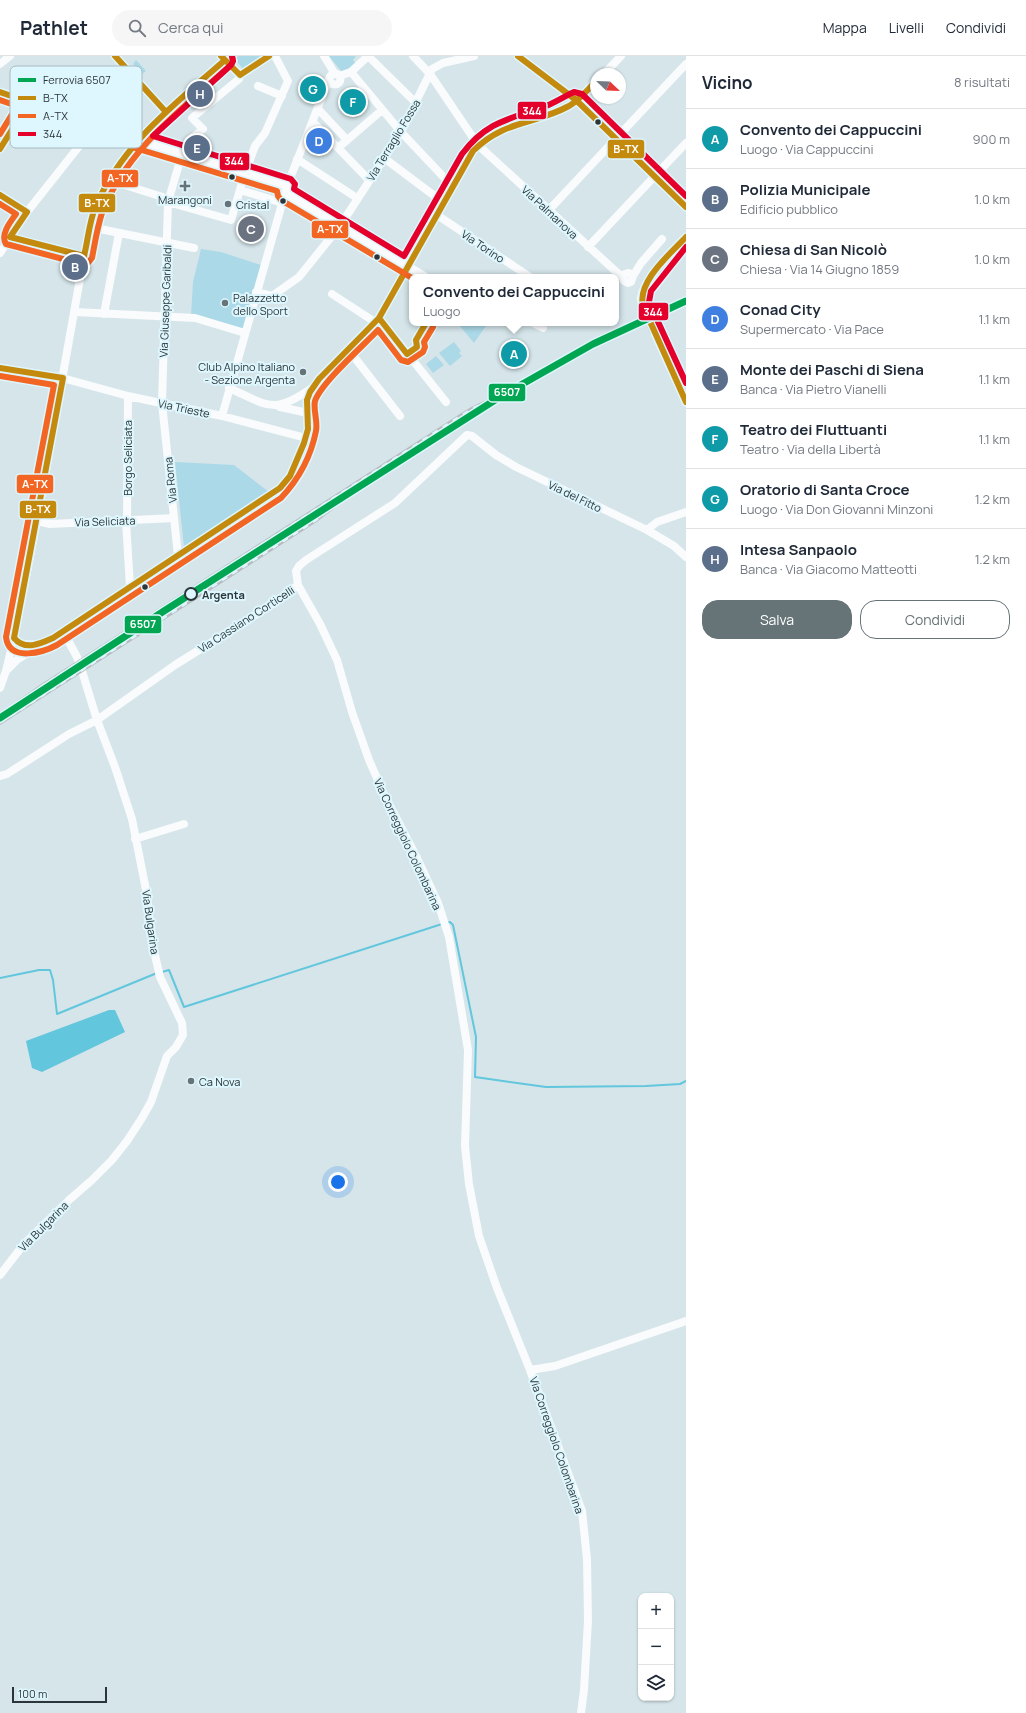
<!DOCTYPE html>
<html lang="it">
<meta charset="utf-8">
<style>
:root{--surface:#fff;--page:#f6f6f7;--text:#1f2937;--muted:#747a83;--line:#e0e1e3;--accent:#667377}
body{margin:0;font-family:Manrope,sans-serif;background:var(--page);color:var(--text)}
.controls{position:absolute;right:12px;bottom:12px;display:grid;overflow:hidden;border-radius:8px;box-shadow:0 1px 3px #0004}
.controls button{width:36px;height:36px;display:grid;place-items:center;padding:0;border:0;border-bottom:1px solid var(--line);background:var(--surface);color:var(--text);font:20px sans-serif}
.compass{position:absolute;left:590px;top:12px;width:36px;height:36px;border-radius:50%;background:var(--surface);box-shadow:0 1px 3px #0004;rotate:113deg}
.scale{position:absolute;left:12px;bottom:10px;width:95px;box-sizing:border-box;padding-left:4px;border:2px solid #2a3639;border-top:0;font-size:11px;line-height:14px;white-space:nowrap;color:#2a3639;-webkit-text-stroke:3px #def6fd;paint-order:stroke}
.you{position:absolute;left:338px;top:1126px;width:14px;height:14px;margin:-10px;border:3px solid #fff;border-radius:50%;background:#1a73e8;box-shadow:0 0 0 6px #1a73e833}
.badge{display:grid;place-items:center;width:26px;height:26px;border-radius:50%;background:var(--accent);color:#fff;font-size:13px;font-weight:700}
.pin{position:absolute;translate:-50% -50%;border:2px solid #fff;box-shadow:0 1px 4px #0006}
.popup{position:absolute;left:409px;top:218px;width:210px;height:52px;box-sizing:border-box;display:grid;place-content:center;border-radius:8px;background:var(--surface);filter:drop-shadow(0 1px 3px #0005);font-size:13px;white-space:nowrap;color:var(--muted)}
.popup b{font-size:15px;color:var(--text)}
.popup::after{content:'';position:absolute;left:50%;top:100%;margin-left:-8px;border:8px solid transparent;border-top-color:var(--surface)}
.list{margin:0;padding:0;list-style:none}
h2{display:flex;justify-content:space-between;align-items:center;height:52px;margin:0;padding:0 16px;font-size:17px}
h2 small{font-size:13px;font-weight:400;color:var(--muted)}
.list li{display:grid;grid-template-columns:26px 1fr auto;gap:12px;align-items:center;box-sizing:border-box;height:60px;padding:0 16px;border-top:1px solid var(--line)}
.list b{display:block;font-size:15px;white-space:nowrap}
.list p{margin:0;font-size:13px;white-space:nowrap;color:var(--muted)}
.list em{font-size:13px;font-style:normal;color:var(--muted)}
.actions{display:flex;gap:8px;padding:12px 16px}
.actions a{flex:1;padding:9px 0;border:1px solid var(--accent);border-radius:16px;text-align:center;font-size:14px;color:var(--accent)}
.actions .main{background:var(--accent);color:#fff}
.icon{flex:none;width:22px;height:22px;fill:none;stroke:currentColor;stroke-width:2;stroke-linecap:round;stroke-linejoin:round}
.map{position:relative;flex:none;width:686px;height:1657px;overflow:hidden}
header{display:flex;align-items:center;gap:24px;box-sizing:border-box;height:56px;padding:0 20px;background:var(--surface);border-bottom:1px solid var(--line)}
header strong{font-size:19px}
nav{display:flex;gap:22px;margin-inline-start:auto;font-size:14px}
.search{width:280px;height:36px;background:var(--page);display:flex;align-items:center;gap:10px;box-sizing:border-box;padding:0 14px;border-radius:22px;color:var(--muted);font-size:15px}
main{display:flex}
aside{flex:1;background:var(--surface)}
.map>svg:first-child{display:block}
.green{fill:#abd9e7}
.water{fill:#62c6dd}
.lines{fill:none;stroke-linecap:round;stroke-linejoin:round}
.stream{stroke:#62c6dd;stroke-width:2}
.minor-tunnel{stroke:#b3c2c7;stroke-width:8;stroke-dasharray:8 4;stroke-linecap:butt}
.minor{stroke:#f9fbfc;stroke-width:8}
.rail-casing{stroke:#b8bcbe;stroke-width:3.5}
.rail{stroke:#def6fd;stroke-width:2;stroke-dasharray:6;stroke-linecap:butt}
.bus-1-casing{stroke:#def6fd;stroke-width:9}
.bus-2-casing{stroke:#def6fd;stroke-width:9}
.bus-3-casing{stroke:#def6fd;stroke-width:9}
.bus-1{stroke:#c48a0e;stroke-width:6}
.bus-2{stroke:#f26522;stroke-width:6}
.bus-3{stroke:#e4002b;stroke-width:6}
.rail-1-casing{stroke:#def6fd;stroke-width:10}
.rail-1{stroke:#00a651;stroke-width:7}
.bus-dot{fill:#2a3639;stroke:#def6fd;stroke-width:1.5}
.poi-dot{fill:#667377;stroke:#def6fd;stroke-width:1.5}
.stop-dot{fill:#def6fd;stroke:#2a3639;stroke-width:2}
.labels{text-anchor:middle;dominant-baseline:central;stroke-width:4;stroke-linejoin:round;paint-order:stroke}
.street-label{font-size:11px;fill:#2a3639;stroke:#def6fd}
.poi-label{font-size:11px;fill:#2a3639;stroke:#def6fd;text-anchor:start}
.stop-label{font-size:11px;font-weight:bold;fill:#2a3639;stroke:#def6fd;text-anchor:start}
.key{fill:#def6fd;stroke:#a8bcc2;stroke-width:1}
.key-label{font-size:11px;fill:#2a3639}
.line-badge{stroke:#def6fd;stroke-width:1.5}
.badge-label{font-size:11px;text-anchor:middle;font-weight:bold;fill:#fff}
</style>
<header>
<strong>Pathlet</strong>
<div class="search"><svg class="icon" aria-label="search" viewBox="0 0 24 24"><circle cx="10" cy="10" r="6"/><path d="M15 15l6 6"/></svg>Cerca qui</div>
<nav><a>Mappa</a><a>Livelli</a><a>Condividi</a></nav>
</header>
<main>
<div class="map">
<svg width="686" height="1657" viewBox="0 0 686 1657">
<rect width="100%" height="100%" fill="#d5e5ea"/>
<path class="green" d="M238 0H264L243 13 235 3Z
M329 0H356L353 4 356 8 342 16Z
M136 4 146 15 142 18 133 8Z
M201 193 221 196 261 209 243 273 191 260 193 226Z
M461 267H488L474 287 459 269Z
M454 286 461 295 459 297 462 300 450 310 439 297Z
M436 300 444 309 433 317 426 308Z
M175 406 234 409 269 436 184 491Z"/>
<path class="water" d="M109 954H115L125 976 42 1016 32 1012 26 985Z"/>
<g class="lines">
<path class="stream" d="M446 867 450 866 453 869 476 981 475 1021 546 1031 646 1030 680 1028 686 1025
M162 916 169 914 184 951 442 868
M0 922 39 914H50L53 924 57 958 157 917"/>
<path class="minor-tunnel" d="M646 258 655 278"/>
<path class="minor" d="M115 0 166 56
M324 0 335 18
M368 0 416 47
M413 0 430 18 478 89 623 222
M518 0 576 44 686 151
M222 1 240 19
M0 8 10 0
M351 16 401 76 453 131
M329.5 23a5.5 5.5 0 1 1 11 0a5.5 5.5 0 1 1-11 0Z
M604 18 621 0
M240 19 269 0
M339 20 351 16 368 0
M258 30 282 40
M0 36 137 84 287 130
M318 53 347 84
M313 66 369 124
M338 92 382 54
M0 93 29 46
M185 99 188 85 203 73 192 62 239 23 240 19
M384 102 444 147
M297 103 357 142
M109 124 169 143
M240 134 283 147
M285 137 426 221
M0 139 27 156
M168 146 231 164 245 117 255 90 265 77 288 25 275 0
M548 155 686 8
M437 159 530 221
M90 171 194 192
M10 181 84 200
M588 191 686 87
M0 197 27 156 95 70
M633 220 629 217 625 218 623 222 624 225 628 227 631 226 633 220 641 207 662 183
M256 236 272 240 299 221 340 170 401 76 432 13 443 7 474 0
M332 238 375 266
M75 256 195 262 245 277
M104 258 119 177
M646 258C644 253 641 248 641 242 643 223 673 195 686 181
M379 262 446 346
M533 267 543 272
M655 278 686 346
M348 293 400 360
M0 312 66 323 128 340 222 360 306 382
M229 332C269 350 273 359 312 332
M280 351 308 357
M222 360 287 130 329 23
M37 465 50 468 174 462
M126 465 130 531
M127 465 128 340
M647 474 657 466 686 456
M178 500 162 347 168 146 182 98
M14 582 21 588 40 589
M6 615 18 603 53 582 280 432 290 420 304 387 308 373 307 344 310 336 319 323 379 262 473 95C498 64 536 68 568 50 579 44 587 34 596 25
M0 632 6 615 14 582 37 465 84 200 95 154 109 124 137 84 229 0
M0 720 7 718 69 678 97 664 175 609 268 551 298 529
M135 783 184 768
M0 1219 24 1188 69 1144 92 1124 112 1104 127 1085 142 1062 151 1046 167 1000 176 991 183 979 182 967 160 921 152 886 147 839 132 763 115 711 97 664 82 615 77 601 63 575
M530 1314 555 1310 686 1265
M581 1657 584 1634 588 1565 587 1503 582 1455 530 1314 497 1232 479 1180 469 1128 465 1090 468 994 449 881 438 847 416 800 384 738 369 704 352 656 337 604 320 568 298 529 296 515 299 510 306 504 395 447 467 379 472 380 496 399 516 411 647 474 674 490 686 501"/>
<defs>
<path id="rail" d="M0 659 43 629 460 360 473 352 506 336
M0 667 315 465 370 423"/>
</defs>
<use href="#rail" class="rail-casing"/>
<use href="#rail" class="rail"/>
<defs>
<path id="bus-1" d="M115 0 166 56
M221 0 240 19 269 0
M518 0 576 44 686 151
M0 36 29 46 0 93
M0 139 27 156 10 181 84 200C88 184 89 167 95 152 121 89 175 48 225 4
M686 181C671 197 634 228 644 252L686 346
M379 262 407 298 417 291 416 284 426 267
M0 312 63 322 14 582C25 595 40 588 53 582L280 432 290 420 304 387 308 373 307 344 310 336 319 323 379 262 473 95C504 64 534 69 569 50 579 44 588 34 596 25"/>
<path id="bus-2" d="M0 44 17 50 0 78
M135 92 277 135 278 140 281 144 412 222
M0 148 16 158C10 166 0 179 6 188L82 208 88 207 92 202C95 187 97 172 102 157 126 94 182 53 231 9L233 5 232 0
M0 320 54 329 6 581C9 607 44 596 57 589L281 442C298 424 311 400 316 375 318 365 313 354 315 345 321 327 364 289 378 274L401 304 408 306 423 296 425 291 424 286 433 271"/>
<path id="bus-3" d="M232 0 233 5 231 9 153 80 291 123 295 128 294 133 404 200 462 98C487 65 510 63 546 50 556 46 565 40 574 36L582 38 686 140
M686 191 651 235 649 246 686 327"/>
</defs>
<use href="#bus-1" class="bus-1-casing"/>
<use href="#bus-2" class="bus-2-casing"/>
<use href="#bus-3" class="bus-3-casing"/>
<use href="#bus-1" class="bus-1"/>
<use href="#bus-2" class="bus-2"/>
<use href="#bus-3" class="bus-3"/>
<defs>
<path id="rail-1" d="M0 662 164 555 503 339 593 288 686 245"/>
</defs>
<use href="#rail-1" class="rail-1-casing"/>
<use href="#rail-1" class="rail-1"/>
</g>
<g class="bus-dot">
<circle cx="598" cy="66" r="3.5"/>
<circle cx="232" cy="121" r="3.5"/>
<circle cx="283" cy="145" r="3.5"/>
<circle cx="377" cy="201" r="3.5"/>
<circle cx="145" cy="531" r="3.5"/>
</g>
<g class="poi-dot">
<path d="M183 124h4v4h4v4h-4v4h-4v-4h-4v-4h4z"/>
<circle cx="228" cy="148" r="4"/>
<circle cx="225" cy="247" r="4"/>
<circle cx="303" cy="316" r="4"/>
<circle cx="191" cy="1025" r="4"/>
</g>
<circle class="stop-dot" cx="191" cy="538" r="6"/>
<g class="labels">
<g class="street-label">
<text transform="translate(393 84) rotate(-59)">Via Terraglio Fossa</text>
<text transform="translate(550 156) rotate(43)">Via Palmanova</text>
<text transform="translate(483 190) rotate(34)">Via Torino</text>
<text transform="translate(165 245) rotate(-88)">Via Giuseppe Garibaldi</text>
<text transform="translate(184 352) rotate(12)">Via Trieste</text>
<text transform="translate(127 402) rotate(-90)">Borgo Seliciata</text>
<text transform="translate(170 424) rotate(-96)">Via Roma</text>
<text transform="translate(575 440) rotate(26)">Via del Fitto</text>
<text transform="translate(105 465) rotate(-2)">Via Seliciata</text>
<text transform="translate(246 563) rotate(-33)">Via Cassiano Corticelli</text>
<text transform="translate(408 788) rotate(65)">Via Correggiolo Colombarina</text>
<text transform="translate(151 866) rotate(82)">Via Bulgarina</text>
<text transform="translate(43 1170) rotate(-45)">Via Bulgarina</text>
<text transform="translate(557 1389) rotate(71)">Via Correggiolo Colombarina</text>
</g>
<g class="poi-label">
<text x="185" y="143" text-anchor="middle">Marangoni</text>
<text x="236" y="148">Cristal</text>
<text x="233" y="241">Palazzetto<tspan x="233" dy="13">dello Sport</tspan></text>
<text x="295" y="310" text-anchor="end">Club Alpino Italiano<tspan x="295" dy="13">- Sezione Argenta</tspan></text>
<text x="199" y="1025">Ca Nova</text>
</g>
<g class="stop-label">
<text x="202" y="538">Argenta</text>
</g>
</g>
<rect x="10" y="10" width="132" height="82" rx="6" class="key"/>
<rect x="18" y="22" width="18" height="4" fill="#00a651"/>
<rect x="18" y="40" width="18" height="4" fill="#c48a0e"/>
<rect x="18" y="58" width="18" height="4" fill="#f26522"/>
<rect x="18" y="76" width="18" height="4" fill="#e4002b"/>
<g class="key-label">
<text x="43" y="28">Ferrovia 6507</text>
<text x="43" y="46">B-TX</text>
<text x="43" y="64">A-TX</text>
<text x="43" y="82">344</text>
</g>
<g class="line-badge">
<rect x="517" y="45" width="30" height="19" rx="4" fill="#e4002b"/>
<rect x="607" y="83" width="38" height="20" rx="4" fill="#c48a0e"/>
<rect x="219" y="96" width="31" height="19" rx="4" fill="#e4002b"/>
<rect x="101" y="113" width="38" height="19" rx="4" fill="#f26522"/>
<rect x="78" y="137" width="38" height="20" rx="4" fill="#c48a0e"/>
<rect x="311" y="164" width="38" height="19" rx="4" fill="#f26522"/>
<rect x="638" y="246" width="31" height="19" rx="4" fill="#e4002b"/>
<rect x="488" y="327" width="38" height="19" rx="4" fill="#00a651"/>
<rect x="16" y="418" width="38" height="20" rx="4" fill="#f26522"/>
<rect x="19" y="444" width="38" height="19" rx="4" fill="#c48a0e"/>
<rect x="124" y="559" width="38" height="19" rx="4" fill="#00a651"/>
</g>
<g class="badge-label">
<text x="532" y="59">344</text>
<text x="626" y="97">B-TX</text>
<text x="234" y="109">344</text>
<text x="120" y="126">A-TX</text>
<text x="97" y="151">B-TX</text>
<text x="330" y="177">A-TX</text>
<text x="653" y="260">344</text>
<text x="507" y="340">6507</text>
<text x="35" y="432">A-TX</text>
<text x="38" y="457">B-TX</text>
<text x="143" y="572">6507</text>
</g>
</svg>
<div class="controls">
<button>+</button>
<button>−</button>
<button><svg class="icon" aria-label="layers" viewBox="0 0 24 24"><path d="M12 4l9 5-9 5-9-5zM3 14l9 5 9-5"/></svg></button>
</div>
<svg class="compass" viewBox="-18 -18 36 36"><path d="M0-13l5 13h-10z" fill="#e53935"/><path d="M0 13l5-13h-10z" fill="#747a83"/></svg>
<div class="scale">100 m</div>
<div class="you"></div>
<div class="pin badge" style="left:514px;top:298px;background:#0f9aa8">A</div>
<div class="popup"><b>Convento dei Cappuccini</b>Luogo</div>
<div class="pin badge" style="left:75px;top:211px;background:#5c6f8a">B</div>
<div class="pin badge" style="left:251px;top:173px;background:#6b7280">C</div>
<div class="pin badge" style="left:319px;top:85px;background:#3f7fe0">D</div>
<div class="pin badge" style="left:197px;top:92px;background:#5c6f8a">E</div>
<div class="pin badge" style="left:353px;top:46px;background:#0f9aa8">F</div>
<div class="pin badge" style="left:313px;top:33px;background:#0f9aa8">G</div>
<div class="pin badge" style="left:200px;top:38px;background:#5c6f8a">H</div>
</div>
<aside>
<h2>Vicino<small>8 risultati</small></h2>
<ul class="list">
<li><span class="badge" style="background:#0f9aa8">A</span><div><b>Convento dei Cappuccini</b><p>Luogo · Via Cappuccini</p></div><em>900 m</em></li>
<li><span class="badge" style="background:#5c6f8a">B</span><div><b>Polizia Municipale</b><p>Edificio pubblico</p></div><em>1.0 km</em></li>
<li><span class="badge" style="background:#6b7280">C</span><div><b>Chiesa di San Nicolò</b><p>Chiesa · Via 14 Giugno 1859</p></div><em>1.0 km</em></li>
<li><span class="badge" style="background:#3f7fe0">D</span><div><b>Conad City</b><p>Supermercato · Via Pace</p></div><em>1.1 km</em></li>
<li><span class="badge" style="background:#5c6f8a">E</span><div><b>Monte dei Paschi di Siena</b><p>Banca · Via Pietro Vianelli</p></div><em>1.1 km</em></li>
<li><span class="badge" style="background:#0f9aa8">F</span><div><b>Teatro dei Fluttuanti</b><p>Teatro · Via della Libertà</p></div><em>1.1 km</em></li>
<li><span class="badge" style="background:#0f9aa8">G</span><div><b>Oratorio di Santa Croce</b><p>Luogo · Via Don Giovanni Minzoni</p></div><em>1.2 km</em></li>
<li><span class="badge" style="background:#5c6f8a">H</span><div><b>Intesa Sanpaolo</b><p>Banca · Via Giacomo Matteotti</p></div><em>1.2 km</em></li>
</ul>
<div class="actions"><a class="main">Salva</a><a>Condividi</a></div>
</aside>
</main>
